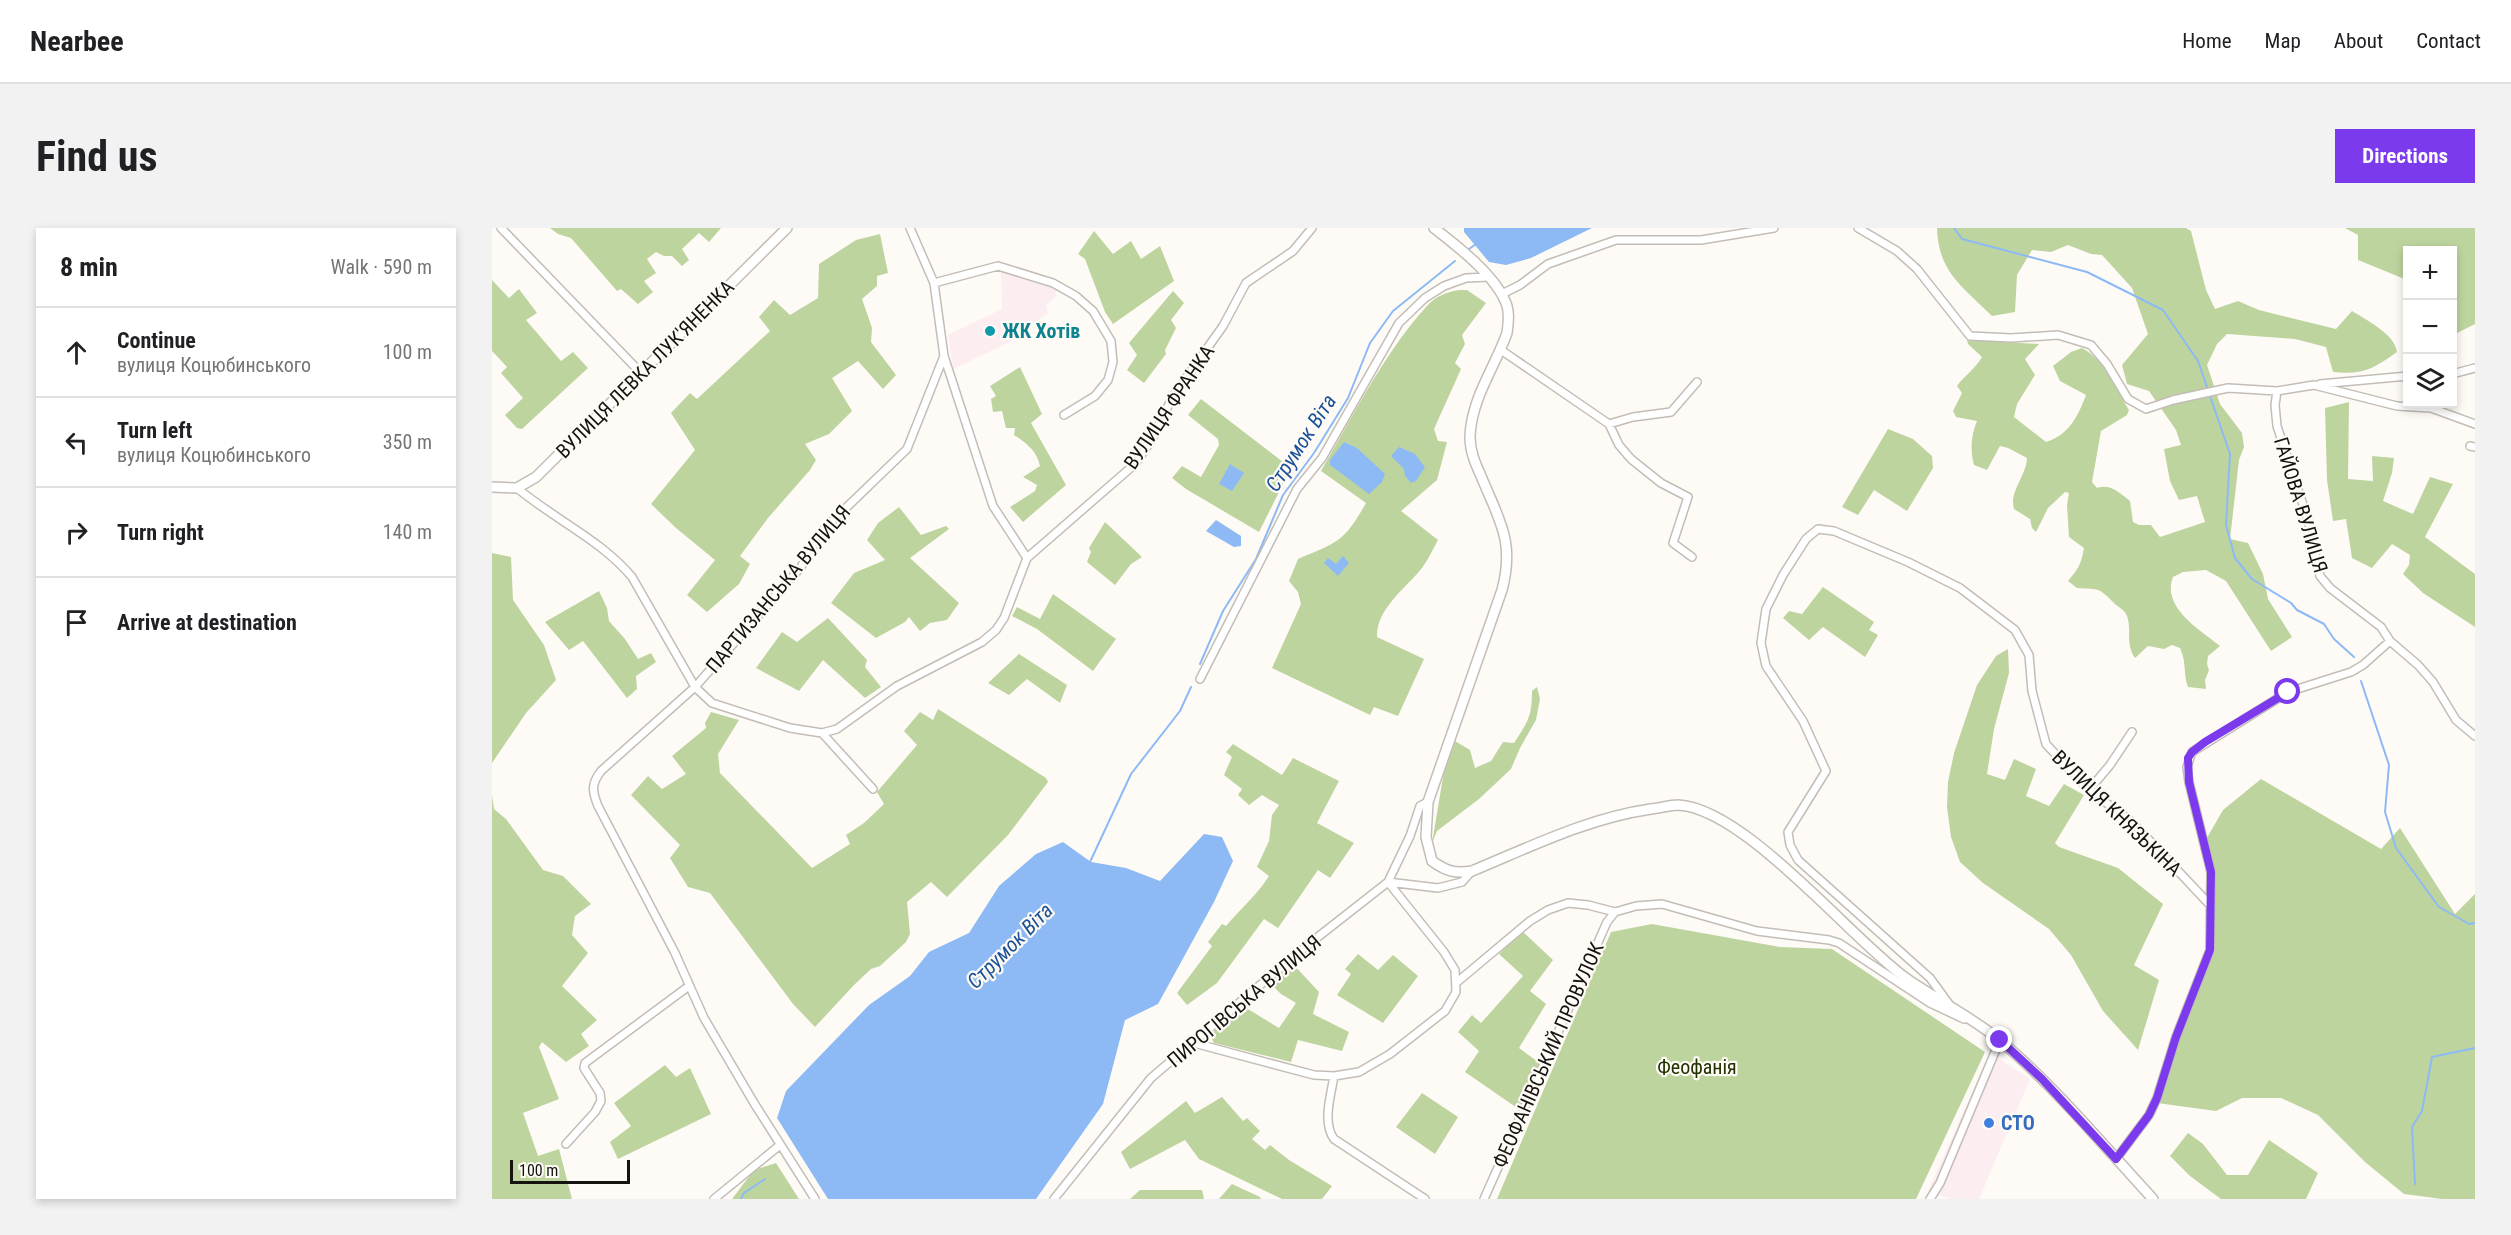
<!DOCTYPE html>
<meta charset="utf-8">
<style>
:root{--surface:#fff;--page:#f2f2f2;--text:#202124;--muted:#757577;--line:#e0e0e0;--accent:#7c3aed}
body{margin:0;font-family:"Roboto Condensed",sans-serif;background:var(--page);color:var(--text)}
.controls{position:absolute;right:18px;top:18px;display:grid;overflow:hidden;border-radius:0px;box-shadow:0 3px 9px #0003}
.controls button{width:54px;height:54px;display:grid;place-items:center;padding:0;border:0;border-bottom:2px solid var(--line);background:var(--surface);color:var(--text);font:30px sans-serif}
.scale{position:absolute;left:18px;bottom:15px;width:120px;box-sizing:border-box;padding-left:6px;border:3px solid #151310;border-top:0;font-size:16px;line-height:21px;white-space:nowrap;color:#151310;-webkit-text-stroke:4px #fefbf6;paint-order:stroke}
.stop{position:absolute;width:18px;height:18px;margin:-14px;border:4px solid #7c3aed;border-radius:50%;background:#fff}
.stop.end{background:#7c3aed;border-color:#fff;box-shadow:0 2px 6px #0008}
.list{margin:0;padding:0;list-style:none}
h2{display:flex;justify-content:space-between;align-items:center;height:78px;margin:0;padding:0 24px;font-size:26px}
h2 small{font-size:20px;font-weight:400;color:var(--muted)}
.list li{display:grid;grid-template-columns:39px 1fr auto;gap:18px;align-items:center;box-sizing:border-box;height:90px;padding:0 24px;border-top:2px solid var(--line)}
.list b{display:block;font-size:22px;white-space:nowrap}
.list p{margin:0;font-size:20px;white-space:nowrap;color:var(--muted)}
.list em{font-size:20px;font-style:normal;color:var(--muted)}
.icon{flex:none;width:33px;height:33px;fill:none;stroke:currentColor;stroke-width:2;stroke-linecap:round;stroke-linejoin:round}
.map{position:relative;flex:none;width:1983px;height:971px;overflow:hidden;border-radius:0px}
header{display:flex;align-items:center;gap:36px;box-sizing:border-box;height:84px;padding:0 30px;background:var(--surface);border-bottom:2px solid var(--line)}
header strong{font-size:28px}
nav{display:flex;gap:33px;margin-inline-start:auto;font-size:21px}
.intro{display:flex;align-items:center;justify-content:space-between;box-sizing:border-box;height:144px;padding:0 36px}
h1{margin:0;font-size:42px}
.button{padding:15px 27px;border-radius:0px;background:var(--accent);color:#fff;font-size:21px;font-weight:700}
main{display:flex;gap:36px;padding:0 36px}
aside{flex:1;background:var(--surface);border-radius:0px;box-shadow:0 3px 9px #0003}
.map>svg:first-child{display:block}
.industrial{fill:#fcedf1}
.green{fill:#bed49f}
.water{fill:#8db9f5}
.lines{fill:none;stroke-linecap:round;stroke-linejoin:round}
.stream{stroke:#8db9f5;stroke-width:2}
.minor-casing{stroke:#c3bdb6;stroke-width:10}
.tertiary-casing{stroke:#c3bdb6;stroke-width:12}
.minor{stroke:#fff;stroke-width:7}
.tertiary{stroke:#fff;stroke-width:9}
.route{stroke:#7c3aed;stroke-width:8}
.culture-dot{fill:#0f9aa8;stroke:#fefbf6;stroke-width:2}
.shop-dot{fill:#3f7fe0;stroke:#fefbf6;stroke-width:2}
.labels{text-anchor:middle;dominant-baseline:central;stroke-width:4.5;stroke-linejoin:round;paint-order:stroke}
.culture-label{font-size:20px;font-weight:bold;fill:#0d838f;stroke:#fefbf6;text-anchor:start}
.street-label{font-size:20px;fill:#151310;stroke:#fefbf6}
.park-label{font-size:20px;fill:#213100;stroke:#fefbf6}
.shop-label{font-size:20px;font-weight:bold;fill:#366cbe;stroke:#fefbf6;text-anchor:start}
.water-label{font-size:21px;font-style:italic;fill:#1b5198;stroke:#fefbf6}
</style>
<header>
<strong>Nearbee</strong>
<nav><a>Home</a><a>Map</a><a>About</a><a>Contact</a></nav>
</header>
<div class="intro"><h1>Find us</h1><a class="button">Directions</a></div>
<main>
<aside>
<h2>8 min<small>Walk · 590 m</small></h2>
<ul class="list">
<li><svg class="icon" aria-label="ahead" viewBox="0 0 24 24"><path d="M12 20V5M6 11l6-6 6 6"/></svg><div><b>Continue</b><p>вулиця Коцюбинського</p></div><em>100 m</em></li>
<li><svg class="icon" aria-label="left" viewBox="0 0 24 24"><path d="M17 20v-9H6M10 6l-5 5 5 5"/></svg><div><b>Turn left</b><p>вулиця Коцюбинського</p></div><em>350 m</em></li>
<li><svg class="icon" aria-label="right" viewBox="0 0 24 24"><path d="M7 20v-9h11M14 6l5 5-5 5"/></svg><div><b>Turn right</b></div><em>140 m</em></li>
<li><svg class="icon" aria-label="arrive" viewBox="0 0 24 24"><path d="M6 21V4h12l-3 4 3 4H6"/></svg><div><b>Arrive at destination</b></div></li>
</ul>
</aside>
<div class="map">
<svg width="1983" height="971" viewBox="0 0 1983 971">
<rect width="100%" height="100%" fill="#fefbf6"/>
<path class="industrial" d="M509 40 564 59V68L554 77 556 86 519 107 522 112 461 141 456 107 510 81Z
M1498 825 1538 851 1487 971H1458L1436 963Z"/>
<path class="green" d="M58 0H229L217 14 207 5 190 21 197 32 190 38 180 28H172L164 24 155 31 164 45 152 53 161 64 146 76 129 61 125 63 79 10 66 6Z
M1445 0H1694L1699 3 1714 62 1723 81 1746 73 1767 82 1844 101 1860 83C1874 92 1903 106 1905 124 1881 141 1871 147 1841 144L1834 119 1803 111 1735 106 1725 116 1715 137 1728 176 1750 205 1752 219 1747 232 1738 311 1756 315 1771 346 1776 371 1800 409 1779 423 1734 353 1714 342 1691 344 1681 349C1669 379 1708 402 1728 418L1716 428 1715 436 1717 442 1713 452 1714 461 1696 459C1691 447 1695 435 1688 420L1680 417 1672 421 1656 418 1643 430C1633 415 1640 402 1635 388 1633 382 1626 379 1622 375 1605 358 1608 362 1585 360L1576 353C1586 341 1589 337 1592 320L1577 309 1575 277 1577 265 1573 264 1556 280 1544 304 1540 300 1538 291 1522 281C1517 263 1534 249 1535 230L1516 220 1508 218 1495 242 1482 237C1478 222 1479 207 1485 193L1464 189 1461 183 1470 165 1465 158C1473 147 1483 141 1490 129L1476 116 1475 112 1547 116 1533 131 1543 147 1525 176 1522 189 1554 214C1577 207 1586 188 1594 167L1568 153 1561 138 1579 124 1590 120C1613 132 1624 161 1637 182L1635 187 1609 203 1600 254 1605 260C1618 255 1628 265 1638 273L1641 294 1647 297H1659L1668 309 1713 294 1705 268 1687 272 1678 253 1672 221 1689 217 1684 202 1657 163 1635 156 1630 137 1656 106 1640 60 1610 27 1599 26 1576 17 1559 24 1540 22 1525 47 1523 84 1500 88C1471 59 1446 44 1445 0Z
M1853 0H1983V96L1963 106 1965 56 1961 54 1960 22H1916L1915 52 1866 32V7Z
M602 3 621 26 639 13 649 31 668 18 682 53 621 96 613 84 593 31 586 26Z
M388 6 396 45 385 48V58L370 71 380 100 379 114 404 147 391 161 366 133 340 150 360 183 337 206 313 216 324 232 318 242 276 290 248 328 258 336 247 356 215 384 195 367 223 332 184 300 159 276 203 222 179 185 198 165 205 171 278 103 267 89 282 72 298 87 326 70 327 36 364 12Z
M0 52 17 70 27 61 45 85 34 92 69 133 81 124 96 140 30 201 25 200 13 187 31 170 9 145 15 139 0 123Z
M967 62H975L994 75 970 107 973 116 963 135 969 141 942 201 946 213 955 214 945 252 909 283 946 312C941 321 936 332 930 340 914 360 884 381 885 409L932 431 906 488 882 479 878 487 780 440 809 376 806 364 797 353 806 331C846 314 852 314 874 275L829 243C859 191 894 122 935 78 944 68 955 64 967 62Z
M681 63 692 75 679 92 684 100 673 122 674 126 652 155 635 142 645 127 637 115Z
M528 139 550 186 539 195 574 257 531 294 518 279 543 263 545 257 531 249 548 238C545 223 534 215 522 207L523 200H514L510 183 501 184 499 171 504 168 498 158Z
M709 171 799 240 767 304 694 261 680 250 690 238 709 249 727 217 726 211 696 187Z
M1857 174 1856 251 1881 253 1880 228 1902 230 1900 245 1891 273 1921 286 1938 249 1961 256 1933 309 1983 346V399L1931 365 1911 346 1917 337 1918 327 1900 316 1880 340 1860 330 1854 291 1841 293 1835 252 1833 180Z
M1396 201 1421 211 1440 228 1441 240 1415 283 1382 262 1366 287 1350 279Z
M407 279 429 307 454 298 457 301 418 330 467 375 455 392 438 395 428 403 417 389 413 394 384 410 339 375 362 345 393 332 375 312 386 295Z
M613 294 650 329 639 336 623 357 595 334 599 324 597 320Z
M0 325 19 329 21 372 52 417 64 452 34 485 0 535Z
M1331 359 1382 394 1377 402 1386 407 1373 429 1331 399 1317 412 1291 390 1297 383 1310 386Z
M107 363 115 380 117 393 133 411 146 431 159 425 164 434 144 448 145 461 135 470 91 413 77 422 53 394Z
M561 366 624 411 601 443 545 401 520 388 525 379 548 391Z
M336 390 375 432 373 439 389 459 373 470 331 432 307 463 264 440 290 404 305 414Z
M1516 421 1517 445 1502 501 1495 546 1513 552 1522 531 1544 541 1534 568 1557 578 1572 556 1592 567 1563 615 1567 619 1626 640 1671 676 1642 737 1667 752 1646 822 1611 783 1579 727 1557 701 1491 655 1468 634 1459 609 1455 579 1456 554 1462 525 1485 457 1504 428Z
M527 426 575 457 568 475 535 451 517 467 496 455Z
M1045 459 1048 471 1044 492 1028 520 1019 541 987 571 945 603 940 615 952 543 963 513 978 522 983 540 999 533 1011 514 1022 515C1036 494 1040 488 1040 463Z
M446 481 554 550 556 554 516 607 455 669 439 654 415 674 418 706 414 714 388 738 379 741 362 757 323 799 301 776 218 665 196 659 178 630 188 617 139 567 156 548 170 561 194 546 180 528 214 500 213 495 219 484 247 492 226 526 228 545 320 640 358 616 354 607 372 595 392 576 385 564 425 517 412 503 428 484 441 492Z
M741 516 790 547 801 530 847 553 825 595 862 615 838 650 826 642 786 700 772 691 725 755 695 777 685 765 720 718 716 714 730 696 734 698C748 681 765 667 777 648L765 639 777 613 780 587 787 577 770 567 757 577 746 567 750 561 732 547 740 529 734 524Z
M1769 551 1889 621 1908 600 1963 686 1983 666V971H1950L1912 966 1873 934 1826 887 1789 870H1750L1724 883 1665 875 1722 716 1719 644 1712 615 1731 582Z
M0 567 2 581 14 591 51 642 71 648 99 676 83 688 80 707 96 725 70 758 105 792 89 806 97 818 74 834 50 814 47 819 67 871 31 885 46 928 67 921 80 971H0Z
M1160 696 1288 719 1340 721 1493 824 1424 971H1005L1119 704Z
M1030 703 1061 732 1038 763 1054 776 1027 820 1049 836 1028 882 973 844 987 823 966 804 980 787 989 795 1031 748 1007 726Z
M866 726 886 742 901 727 926 748 891 795 845 767 859 746 853 741Z
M801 736 827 764 821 786 857 804 850 823 806 812 799 834 722 815 719 809 724 800 751 778 787 800 804 775 789 766 778 755Z
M173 837 184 849 198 840 219 886 126 931 118 914 139 898 122 875Z
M930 865 966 889 943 926 904 899Z
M730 869 751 893 755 890 768 903 760 911 773 922 778 917 797 932 840 958 830 971H790L707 931 693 912 638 941 629 924 694 873 703 885Z
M1696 905 1711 916 1735 947H1756L1777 912 1826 945 1814 971H1729L1698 948 1678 928Z
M284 935 307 971H240L262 942Z
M740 956 768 969 769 971H727Z
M648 962H710L712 971H638Z"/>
<path class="water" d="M972 0H1100L1039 30 1014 37 997 34 972 4Z
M852 214 865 220 893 246 890 254 877 266 838 237V232Z
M907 219 923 226 933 239 924 253 919 255 913 248 912 241 899 228Z
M738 236 752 245 740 263 727 256Z
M724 292 749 308V318L742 319 714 303Z
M851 328 857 335 846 348 832 335 836 330 844 336Z
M712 606 730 609 741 633 722 674 666 776 633 792 611 876 544 971H336L285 890 294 863 377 777 418 748 437 724 477 705 507 658 544 626 571 614 599 634 634 640 668 653Z"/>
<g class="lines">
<path class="stream" d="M1462 0 1470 11 1595 44 1671 82 1706 133 1738 226 1734 297 1743 330 1760 351 1799 375 1805 382 1832 396 1842 411 1862 429
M977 21 984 16
M708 436 731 383 764 331 791 267 822 225 856 170 878 115 901 83 963 33
M1869 453 1897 537 1893 584 1904 620 1947 679 1977 696 1983 695
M598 634 639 546 688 483 699 459
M1923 956 1920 899 1930 883 1940 829 1983 820
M249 971 252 965 273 951"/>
<defs>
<path id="minor" d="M9 0 148 144
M1366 0 1405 23 1425 41 1478 108 1519 110 1566 107 1599 117 1615 136 1636 171 1654 181 1681 172 1736 160 1785 163 1822 157 1905 178 1939 180 1983 196
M442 55 506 38 561 55 584 68 601 83 619 113 621 134 616 152 603 168 572 187
M1010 66 1028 57 1056 36 1124 12H1209L1282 0
M1009 122 1117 196 1127 217 1139 231 1169 255 1196 269 1181 315 1200 329
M452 128 501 278 535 330
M1960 146 1983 140
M1828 156 1916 148
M1785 163 1783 177 1785 198 1816 292 1828 348 1838 360 1889 399 1898 413 1926 437 1941 454 1964 492 1983 508
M1117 196 1141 189 1179 184 1205 154
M1978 218 1983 219
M25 260C62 291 109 312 140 349L203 459 220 475 298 500 330 505 345 501 405 458 490 414 504 402 512 390 535 330 643 236 659 213 680 170 731 98 754 55 801 23 820 0
M708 451 805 261 830 230 907 95 933 70 952 58 974 50 997 49
M330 505 381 561
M1597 562 1618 537 1640 504
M964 755 1038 693 1056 682 1076 675 1096 677 1123 684 1144 678 1170 676 1265 703 1337 712 1347 715 1438 775 1472 791
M1457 776 1438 750 1306 632 1298 617 1296 604 1334 543 1311 493 1274 438 1269 415 1274 381 1291 347 1314 311 1326 301 1342 303 1416 334 1468 360 1523 402 1537 427 1540 463 1554 516 1597 562 1640 594 1719 678
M702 815 822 847 842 848 867 844 898 826 953 783 964 764 963 742 952 724 896 654 918 608 928 578 936 574
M842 848C839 867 830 894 842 911L933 971
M74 916 103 884 109 873 108 865 92 840 93 835 197 758
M1624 931 1657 887 1665 870 1684 809 1718 722 1719 644 1697 554 1695 539 1700 524 1796 464 1859 444 1871 437 1898 413
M222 971 288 917
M323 971 262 875 212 790 183 725 106 578C100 563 99 556 109 543L203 459 309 339 330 303 415 221 452 128 442 55 418 0
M562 971 659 850 808 723 896 654 946 660 970 654 980 643
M992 971 1115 694 1123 684
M1438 971 1448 955 1508 812"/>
<path id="tertiary" d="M942 0C965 18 1006 49 1015 78 1018 87 1016 96 1015 105 1003 139 979 171 978 209 978 223 983 235 989 248 1007 292 1023 313 1010 362L936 574 934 609 940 633C954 643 963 646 980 643 1038 619 1096 590 1159 581 1168 580 1178 577 1186 577 1253 580 1359 711 1415 751 1445 772 1483 791 1510 814 1565 861 1612 918 1661 971
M0 259 25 260 44 249 295 0"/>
</defs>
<use href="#minor" class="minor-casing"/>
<use href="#tertiary" class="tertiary-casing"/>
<use href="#minor" class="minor"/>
<use href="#tertiary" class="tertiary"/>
</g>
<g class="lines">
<path class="route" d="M1508 812 1550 851 1624 931 1657 887 1665 870 1684 809 1718 722 1719 644 1697 554 1696 530 1700 524 1713 514 1796 464"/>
</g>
<circle class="culture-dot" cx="498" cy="103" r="6"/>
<circle class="shop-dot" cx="1497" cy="895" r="6"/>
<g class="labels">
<g class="culture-label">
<text x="510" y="103">ЖК Хотів</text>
</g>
<g class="street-label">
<text transform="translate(153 141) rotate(-45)">ВУЛИЦЯ ЛЕВКА ЛУК'ЯНЕНКА</text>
<text transform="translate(677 179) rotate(-56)">ВУЛИЦЯ ФРАНКА</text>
<text transform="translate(1809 277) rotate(73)">ГАЙОВА ВУЛИЦЯ</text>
<text transform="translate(286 361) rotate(-50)">ПАРТИЗАНСЬКА ВУЛИЦЯ</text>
<text transform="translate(1625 585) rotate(44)">ВУЛИЦЯ КНЯЗЬКІНА</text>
<text transform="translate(752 773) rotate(-40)">ПИРОГІВСЬКА ВУЛИЦЯ</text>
<text transform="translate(1056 827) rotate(-66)">ФЕОФАНІВСЬКИЙ ПРОВУЛОК</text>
</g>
<g class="park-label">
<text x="1205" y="839">Феофанія</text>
</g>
<g class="shop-label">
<text x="1509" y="895">СТО</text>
</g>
<g class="water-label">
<text transform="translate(809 215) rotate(-57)">Струмок Віта</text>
<text transform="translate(518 718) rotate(-45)">Струмок Віта</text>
</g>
</g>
</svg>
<div class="controls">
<button>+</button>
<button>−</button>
<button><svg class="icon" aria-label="layers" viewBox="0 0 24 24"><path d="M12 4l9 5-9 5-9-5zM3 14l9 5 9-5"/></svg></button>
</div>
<div class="scale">100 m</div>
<div class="stop" style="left:1796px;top:464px"></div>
<div class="stop end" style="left:1508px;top:812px"></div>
</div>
</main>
